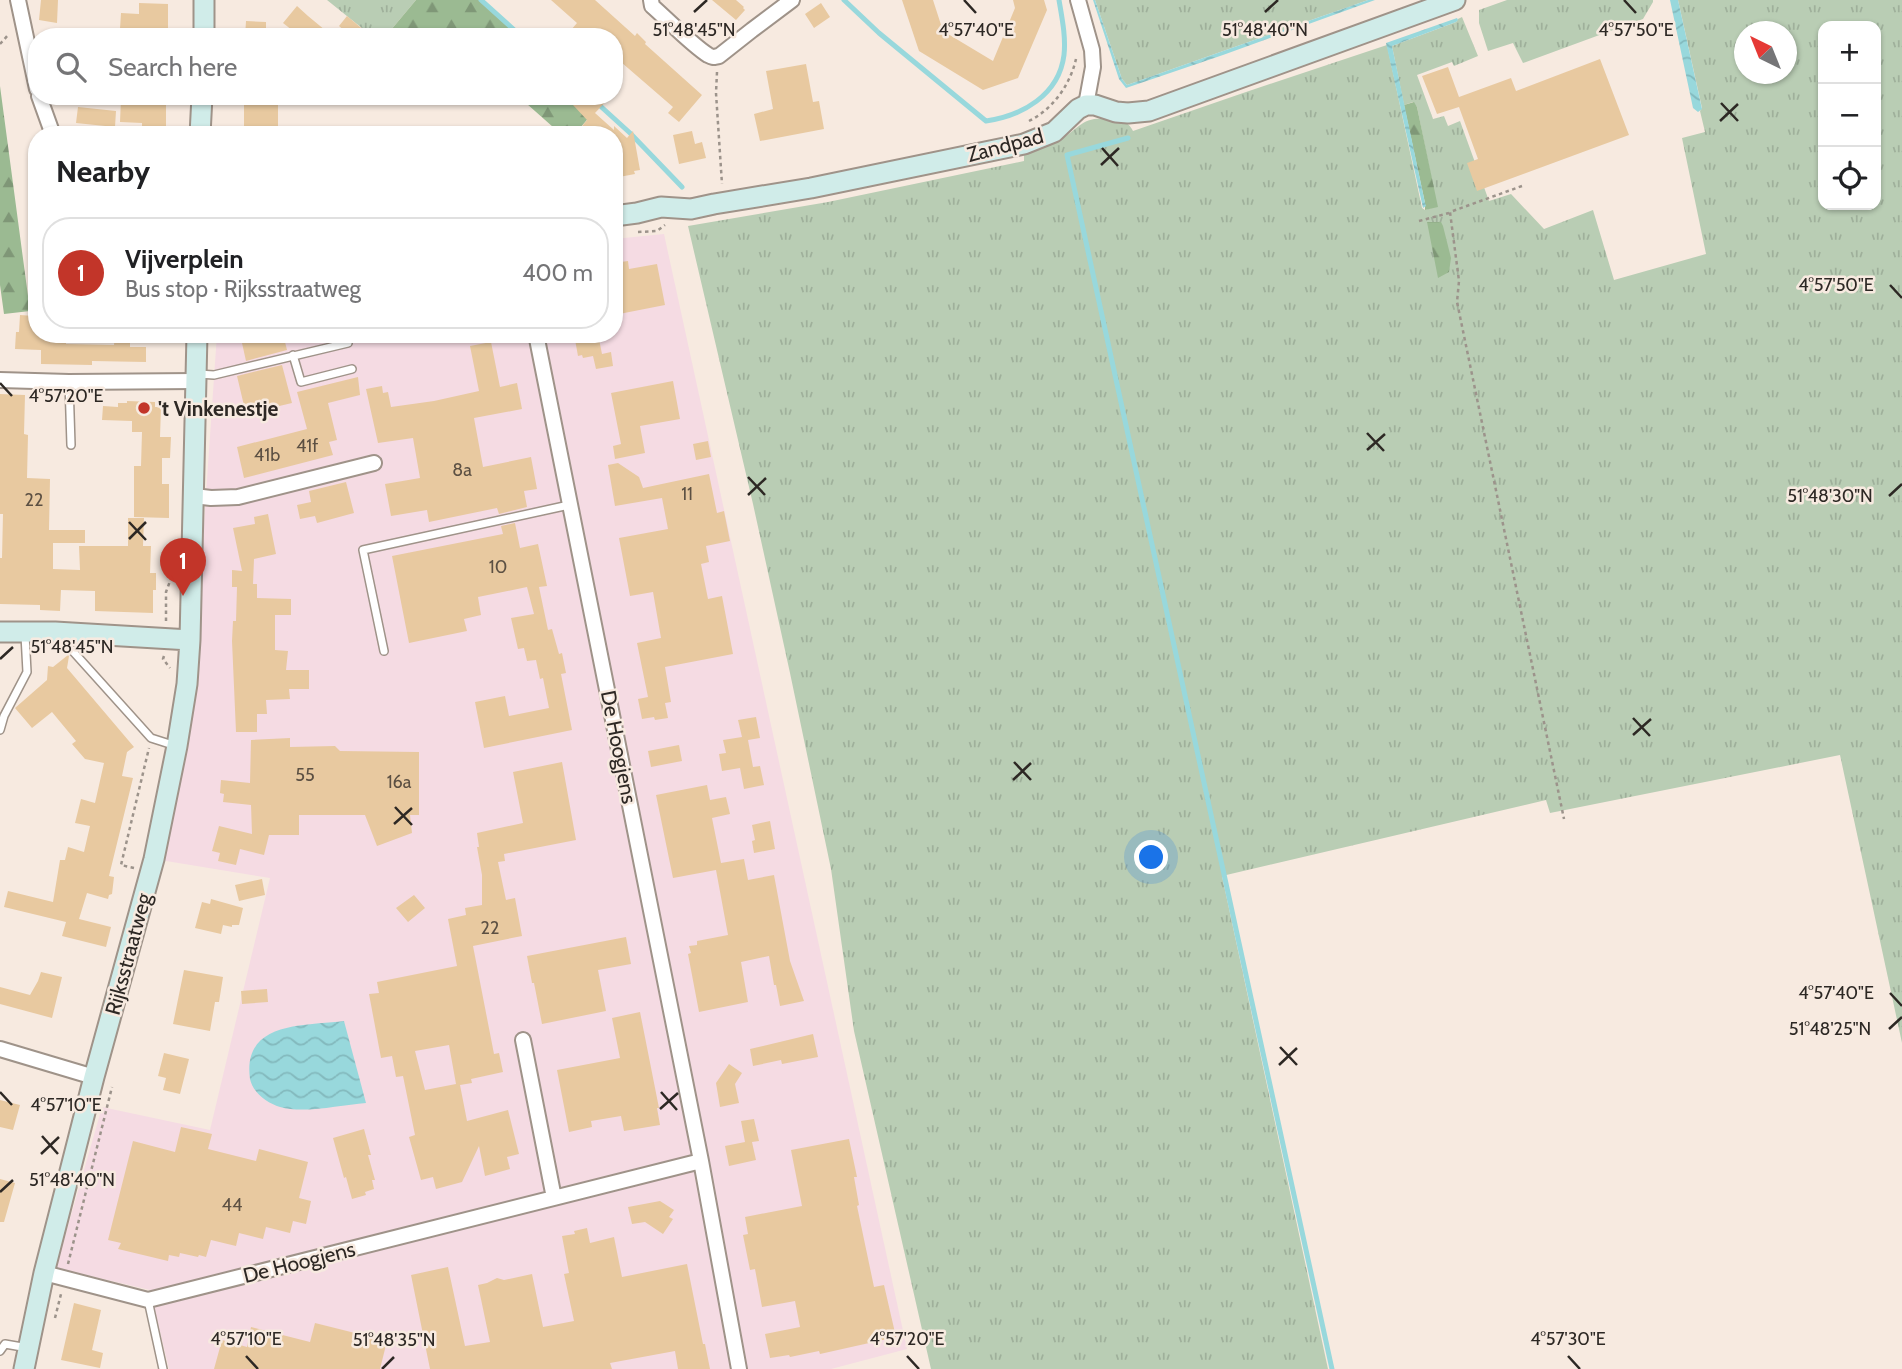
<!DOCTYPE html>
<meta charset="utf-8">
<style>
:root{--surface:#fff;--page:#f2f2f2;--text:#202124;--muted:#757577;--line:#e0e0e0;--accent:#c23529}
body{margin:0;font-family:Cabin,sans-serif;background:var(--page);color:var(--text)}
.controls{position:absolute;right:21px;top:21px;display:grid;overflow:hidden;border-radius:14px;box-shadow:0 2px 5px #0004}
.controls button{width:63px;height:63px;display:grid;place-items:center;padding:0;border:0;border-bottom:2px solid var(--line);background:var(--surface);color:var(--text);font:35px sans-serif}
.compass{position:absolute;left:1734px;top:21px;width:63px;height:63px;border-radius:50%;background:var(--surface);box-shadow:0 2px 5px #0004;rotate:317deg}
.you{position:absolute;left:1152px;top:858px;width:24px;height:24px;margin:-18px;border:5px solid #fff;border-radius:50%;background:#1a73e8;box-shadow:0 0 0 10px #1a73e833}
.badge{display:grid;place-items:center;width:46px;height:46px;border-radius:50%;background:var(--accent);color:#fff;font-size:23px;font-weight:700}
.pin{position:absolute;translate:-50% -58px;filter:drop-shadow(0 2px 4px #0008)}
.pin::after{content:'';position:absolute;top:37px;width:24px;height:21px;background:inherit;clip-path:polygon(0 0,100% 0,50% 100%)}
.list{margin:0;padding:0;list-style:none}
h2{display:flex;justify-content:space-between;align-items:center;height:91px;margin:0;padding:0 28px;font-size:30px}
h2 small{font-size:23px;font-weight:400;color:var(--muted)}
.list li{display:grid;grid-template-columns:46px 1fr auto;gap:21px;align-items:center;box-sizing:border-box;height:112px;margin:0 14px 14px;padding:0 14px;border:2px solid var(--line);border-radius:28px}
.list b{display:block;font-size:26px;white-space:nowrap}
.list p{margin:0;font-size:23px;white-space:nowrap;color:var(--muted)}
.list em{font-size:23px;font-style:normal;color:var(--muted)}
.icon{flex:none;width:38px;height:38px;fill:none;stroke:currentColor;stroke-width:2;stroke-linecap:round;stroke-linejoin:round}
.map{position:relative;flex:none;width:1902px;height:1369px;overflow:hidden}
.search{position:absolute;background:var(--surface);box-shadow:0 2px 5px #0004;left:28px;top:28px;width:595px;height:77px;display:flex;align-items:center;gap:18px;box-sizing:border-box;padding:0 24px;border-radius:28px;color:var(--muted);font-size:26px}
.panel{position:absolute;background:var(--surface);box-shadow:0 2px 5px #0004;left:28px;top:126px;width:595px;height:217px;border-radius:28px}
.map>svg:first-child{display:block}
.industrial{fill:#f5dbe3}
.grass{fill:url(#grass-tufts);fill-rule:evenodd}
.forest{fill:url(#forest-firs)}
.water{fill:url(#water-waves)}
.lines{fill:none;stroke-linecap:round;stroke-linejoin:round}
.stream{stroke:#98d8dc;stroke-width:5}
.building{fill:#e8c9a0;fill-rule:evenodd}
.lane-casing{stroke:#9f9389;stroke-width:10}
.street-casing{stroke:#9f9389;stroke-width:18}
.secondary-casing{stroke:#9f9389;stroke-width:23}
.path{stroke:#9c938b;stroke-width:2.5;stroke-dasharray:3.5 3.5;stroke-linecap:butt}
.lane{stroke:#fff;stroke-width:7}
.street{stroke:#fff;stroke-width:14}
.secondary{stroke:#d0ece9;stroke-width:19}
.ticks{fill:none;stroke:#2d2824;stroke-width:2.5}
.poi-dot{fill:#c23529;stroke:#f7eae0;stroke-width:2.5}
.labels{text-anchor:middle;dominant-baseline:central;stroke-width:5;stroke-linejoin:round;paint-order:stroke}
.number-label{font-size:18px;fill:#5c5043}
.street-label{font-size:21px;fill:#2d2824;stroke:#f7eae0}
.poi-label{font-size:21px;font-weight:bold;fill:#2d2824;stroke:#f7eae0;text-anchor:start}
.ticks-label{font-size:18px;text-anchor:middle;fill:#2d2824;stroke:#f7eae0;stroke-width:5;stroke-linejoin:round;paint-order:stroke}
</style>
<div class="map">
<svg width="1902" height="1369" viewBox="0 0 1902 1369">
<defs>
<pattern id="grass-tufts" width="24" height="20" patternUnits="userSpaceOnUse" patternTransform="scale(1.75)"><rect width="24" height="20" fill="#b9cdb4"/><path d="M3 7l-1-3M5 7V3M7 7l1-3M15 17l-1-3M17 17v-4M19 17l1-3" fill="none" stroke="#9fb09b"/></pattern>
<pattern id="forest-firs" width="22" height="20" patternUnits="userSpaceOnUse" patternTransform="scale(1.75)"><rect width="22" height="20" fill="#9bba92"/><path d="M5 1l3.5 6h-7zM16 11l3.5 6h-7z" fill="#7f9777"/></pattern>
<pattern id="water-waves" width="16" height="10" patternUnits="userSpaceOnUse" patternTransform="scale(1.75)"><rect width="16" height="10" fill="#98d8dc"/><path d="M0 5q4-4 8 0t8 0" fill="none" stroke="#83b9bd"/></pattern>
</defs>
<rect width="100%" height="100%" fill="#f7eae0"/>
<path class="industrial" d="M664 234 907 1349 831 1369H169L150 1290 56 1268 102 1107 210 1130 270 878 154 859 193 684 217 334H614V239Z"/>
<path class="grass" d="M327 0H416L385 37H373Z
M1095 0H1368L1127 85 1122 79Z
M1507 0H1653V2L1643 19 1523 63 1513 43 1488 51 1479 23V10Z
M1678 0H1902V1043L1840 755 1550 813 1546 800 1222 876 1328 1369H931L854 1031 831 869 790 673 753 504 688 226 828 202 1024 161V151C1035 149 1046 147 1056 142 1083 128 1080 114 1116 120 1124 121 1129 123 1133 131L1246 92 1387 45 1422 208 1425 210 1437 206 1417 107 1413 102 1404 105 1392 46 1456 22 1458 19 1462 17 1478 56 1454 66 1452 62 1417 75 1433 119 1444 116 1448 126 1460 121 1489 201 1511 194 1544 229 1593 210 1614 280 1706 254 1682 138 1705 132 1700 111 1702 108ZM1823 26H1876V205H1823ZM1744 32H1786V74H1744Z"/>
<path class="forest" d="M416 0H479L520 37H385Z
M0 86 30 311 4 314 0 285Z
M518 96H585L598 107 574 135H562Z
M1414 102 1417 107 1438 207 1425 210V203L1404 105Z
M1427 222H1441L1443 226 1451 258 1449 272 1438 278Z"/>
<path class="water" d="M1093 0H1095L1122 79 1127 85 1368 0H1375L1223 55 1126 88 1119 79Z
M1670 0H1678L1702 109 1698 112 1693 108Z
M1457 18 1458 20 1456 22 1392 46 1425 203 1426 206 1423 208 1386 43Z
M344 1021 366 1103C340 1105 304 1114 280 1107 267 1103 253 1093 250 1079 242 1021 304 1026 344 1021Z"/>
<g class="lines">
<path class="stream" d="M481 0 522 37
M844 0 879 33 986 121C1022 116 1059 95 1064 55 1066 37 1062 18 1059 0
M597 103 630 133 682 187
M1128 138 1067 155 1332 1369"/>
</g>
<path class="building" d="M41 0H58L57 23 39 20Z
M551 0H595L635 36 637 33 646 42 645 44 702 95 679 122 668 113 673 107 614 56V37H565L577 23Z
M712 0H736L744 7 743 8 745 10 736 20Z
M902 0H933L943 31 993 61 1015 8 1013 0H1044L1047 10 1018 78 983 90 919 51Z
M139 3 168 4V37H135L136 29H120L121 13 139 14Z
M821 3 830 17 814 28 805 14Z
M297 6 308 16 331 35 297 34 283 23Z
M347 16 372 37H352L339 26Z
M246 21 266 22V37H245Z
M1600 59 1629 135 1477 191 1467 163 1478 159 1459 107 1437 114 1422 76 1448 67 1459 97 1511 78 1516 91Z
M806 64 813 102 819 101 824 129 760 141 754 114 773 109 766 71Z
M244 96H278V128L244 127Z
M582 96H611L595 113 614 130V126L627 138 633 131 640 170 634 171 635 174 619 177 614 152V135H575L587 120 573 105Z
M141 97 166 100V127L142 128V123L120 122 121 99 141 100Z
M78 107 116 111 115 127 76 123Z
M692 131 695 144 702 142 706 158 679 164 673 135Z
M628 261 629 269 657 264 665 305 614 315V263Z
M20 315 34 316 35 334H66V344L114 345 115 334H130V347H146V362L92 361V365L41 364V350L15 349 16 332H19Z
M240 334H283L287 350 246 361Z
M574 334H598L602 354 611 352 613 366 596 369 593 356 583 358 582 355 578 356Z
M491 342 500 387 517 383 522 409 474 418 483 467 531 457 537 489 524 491 527 507 499 514 497 508 429 522 427 510 391 516 385 484 420 478 413 438 378 443 366 389 382 386 383 393 388 392 391 407 434 401 479 391 470 346Z
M282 365 292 403 246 414 237 376Z
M358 377 360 395 328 403 337 440 329 442 333 455 244 478 237 447 307 429 297 392Z
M673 381 680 419 640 426 645 453 615 459 613 446 621 444 611 393Z
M0 394 25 395 24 434 28 435 27 478 50 479 49 530H85V543H53V569L80 570 79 546H128V518H144L143 546H151L150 573H156V590H153V613L95 611V591L61 590 60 611 40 610V605L0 604V558H2L3 514H0Z
M127 401 155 402V407H161L160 437H171L170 458H162V484H169V518L134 517V466H141L142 432H132V421L102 420 103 406 118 407V403H127Z
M708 441 711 457 696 460 693 444Z
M618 463 639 477 643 488 709 474 717 513 724 511 730 541 706 546 709 562 701 564 708 599 722 596 733 654 665 667 671 702 665 703 668 718 655 720 654 717 642 719 638 699 648 697 637 643 661 638 653 592 630 596 619 538 668 529 662 498 615 506 608 465Z
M346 482 354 513 317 523 315 516 300 519 297 505 311 502 309 491Z
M268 514 276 554 254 559 253 584H257V598L291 599V615H275V650L288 651 286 670H309V689H289L290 699 266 700 267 714H257V732H236L232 641 233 621H236L237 587H232V570L242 571 233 528 255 524 254 517Z
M515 523 520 548 538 544 547 586 539 587 548 630 552 629 559 654 562 653 566 673 561 674 572 730 484 748 475 702 505 696 509 716 549 708 543 678 540 679 536 660 527 661 524 648 518 649 511 618 534 614 527 587 478 597 481 615 464 619 467 631 409 643 392 556 503 534 501 526Z
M68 655 69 656 67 668 134 747 127 752 122 776 133 778 109 876 114 877 112 894 109 895 108 899 87 893 79 919 111 927 106 947 62 936 66 922 4 907 8 891 53 902 60 860H65L68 847 84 852 90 826 75 823 81 799 95 803 104 763 85 759 72 744 76 741 52 712 32 728 15 708 47 680 48 666 53 667Z
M756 717 760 738 748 740 753 767 760 766 764 785 744 789 740 768 722 771 719 754 726 753 723 740 742 737 738 720Z
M290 738V747L335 746 340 751 419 752V815H410L412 833 377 846 365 815H299V835H269L264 855 240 849 236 865 218 861 220 853 212 851 219 826 252 834 251 805 223 802 224 794 220 793 221 780 250 783 251 740Z
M679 745 682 761 651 767 648 751Z
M562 762 576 840 504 854 505 861 498 862 506 900 515 898 522 936 473 946 494 1054 499 1053 503 1072 471 1079 472 1083 460 1085 467 1121 508 1110 519 1154 507 1157 510 1169 485 1176 479 1146 462 1182 436 1189 433 1177 421 1180 409 1137 415 1135 403 1076 396 1077 392 1056 381 1058 369 994 379 993 377 982 457 966 448 919 466 915 465 908 482 905V875L477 847H479L477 833 523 823 513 772ZM449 1045 456 1084 425 1090 415 1051Z
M707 785 710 800 726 797 730 814 712 818 721 863 744 859 748 880 774 875 790 961 804 1001 780 1006 776 985H774L769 956 741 962 748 1002 699 1012 688 954 691 953 689 946 697 945V941L728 935 716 870 673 878 656 795Z
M770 821 775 849 754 853 752 841 755 840 752 825Z
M262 879 265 895 239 901 235 885Z
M414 895 425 908 408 922 396 908Z
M211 899 243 908 239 925H232V927L223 925 221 934 195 928 202 902 210 904Z
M626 937 631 964 598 970 606 1011 542 1024 534 983H532L527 956Z
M184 970 223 977 219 1002H215L210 1031 173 1024Z
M41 972 62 977 52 1018 0 1004V987L30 995 38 981Z
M267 989 268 1002 242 1004 241 991Z
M640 1012 659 1108H657L660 1125 624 1131 621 1116 591 1121 592 1127 569 1132 557 1070 620 1058 612 1018Z
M813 1034 818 1057 782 1064 781 1060 753 1066 750 1049Z
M164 1053 189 1059 180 1094 163 1090 166 1078 158 1076Z
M729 1064 742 1073 735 1084 739 1103 720 1107 716 1083Z
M0 1100 20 1105 13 1130 0 1127Z
M754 1119 759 1141 752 1142 756 1160 729 1166 725 1146 745 1142 741 1121Z
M181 1127 212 1134 208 1149 256 1161 259 1149 308 1162 299 1198 311 1201 306 1224 293 1221 290 1233 266 1227 263 1239 239 1233 236 1246 211 1240 206 1257 199 1255 198 1257 180 1253 179 1257 169 1255 168 1261 118 1249 121 1243 108 1240 133 1141 175 1152Z
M364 1129 371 1155H368L375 1180H372L374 1189 365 1192 366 1195 352 1199 346 1177 344 1178 333 1138Z
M849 1139 857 1177H854L859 1205 857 1206 874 1287 884 1285 896 1337 820 1354 819 1351 790 1357 789 1355 770 1358 765 1334 800 1327 795 1301 762 1307 755 1269 750 1270 743 1235 748 1234 745 1217 802 1206 791 1150Z
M0 1179 15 1183 4 1222H0Z
M660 1201 674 1210 669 1217 673 1219 663 1234 645 1222 632 1224 628 1207Z
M587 1228 590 1243 614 1237 622 1277 687 1264 703 1344H705L710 1369H678L675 1351 610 1363 612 1369H430L411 1275 448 1267 465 1346 490 1342 478 1285 487 1283 497 1278 504 1280 532 1274 543 1327 574 1321 564 1274 569 1273 562 1236 575 1234 574 1231Z
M74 1303 101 1310 92 1350 103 1353 100 1368 61 1360Z
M315 1323 387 1341 380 1369H214L222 1340 247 1347 251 1327 310 1342Z"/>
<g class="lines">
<defs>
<path id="lane" d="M293 355 301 382 352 369
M198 374 214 375 348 343
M69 383 71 445
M60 637 151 738 176 746
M384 651 363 550 569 505
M0 730 4 716 27 672 25 635
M148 1300 163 1369
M0 1351 5 1344 28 1348"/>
<path id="street" d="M18 0 37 89
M651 0 652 6C667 19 692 45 708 55 714 58 713 57 719 56L752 30 792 0
M1078 0 1092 50 1093 67 1086 105
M39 96 53 135
M0 380 69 382 196 381
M194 496 211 498 238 497 374 463
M523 1040 554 1198
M0 1049 94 1077
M701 1161 739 1369
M44 1273 148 1300 701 1161 536 334"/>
<path id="secondary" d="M204 37V0
M200 135 202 96
M614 216 637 213 661 207 691 209 714 204 811 188 1024 144 1054 132 1078 109 1086 105H1095L1116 112 1128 113 1149 111 1455 0
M0 632H55L190 640
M24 1369 44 1273 94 1077 154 859 177 746 187 684 190 640 197 334"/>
</defs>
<use href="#lane" class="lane-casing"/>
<use href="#street" class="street-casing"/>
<use href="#secondary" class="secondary-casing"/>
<path class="path" d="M0 44 9 34
M717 72 716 93 722 184
M1029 121C1053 109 1070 85 1076 59
M1522 186 1450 212 1459 281 1457 302 1564 819
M1419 221 1449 213
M638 232 657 231 665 225
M166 621V592L173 573
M164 656 163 659 170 668
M134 868 121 865 149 748
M68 1264 112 1087
M55 1318 61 1294"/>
<use href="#lane" class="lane"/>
<use href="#street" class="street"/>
<use href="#secondary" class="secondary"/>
</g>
<path class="ticks" d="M964 0 976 13M1624 0 1636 13M694 12 707 0M1265 12 1278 0M1721 103 1738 121M1720 121 1738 104M1102 148 1118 166M1101 165 1119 148M1890 285 1902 298M0 383 12 396M1367 433 1384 451M1367 450 1385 434M748 477 765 495M748 495 766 478M1889 496 1902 484M129 522 146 540M129 539 146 522M0 659 13 647M1633 718 1650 736M1633 735 1651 719M1014 762 1031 780M1013 780 1031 763M395 807 412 825M394 824 412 808M1890 993 1902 1006M1889 1029 1902 1017M1280 1047 1297 1065M1279 1065 1297 1048M0 1092 12 1105M661 1092 677 1110M660 1109 678 1093M42 1136 58 1154M41 1154 59 1137M0 1192 13 1180M246 1356 258 1369M907 1356 919 1369M1568 1356 1580 1369M382 1369 394 1357"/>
<circle class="poi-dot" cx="144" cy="408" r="7"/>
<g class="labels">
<g class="number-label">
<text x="307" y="446">41f</text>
<text x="267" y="455">41b</text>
<text x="462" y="470">8a</text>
<text x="687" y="494">11</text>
<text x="34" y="500">22</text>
<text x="498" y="567">10</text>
<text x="305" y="775">55</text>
<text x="399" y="782">16a</text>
<text x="490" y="928">22</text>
<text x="232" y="1205">44</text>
</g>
<g class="street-label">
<text transform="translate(1005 145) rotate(-15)">Zandpad</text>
<text transform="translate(619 747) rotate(79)">De Hoogjens</text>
<text transform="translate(128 954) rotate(-75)">Rijksstraatweg</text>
<text transform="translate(299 1262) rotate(-14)">De Hoogjens</text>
</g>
<g class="poi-label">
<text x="158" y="408">'t Vinkenestje</text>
</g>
</g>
<g class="ticks-label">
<text x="694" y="36">51°48'45"N</text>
<text x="1265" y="36">51°48'40"N</text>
<text x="976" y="36">4°57'40"E</text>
<text x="1636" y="36">4°57'50"E</text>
<text x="1836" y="291">4°57'50"E</text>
<text x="66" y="402">4°57'20"E</text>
<text x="1830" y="502">51°48'30"N</text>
<text x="72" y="653">51°48'45"N</text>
<text x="1836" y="999">4°57'40"E</text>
<text x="1830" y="1035">51°48'25"N</text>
<text x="66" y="1111">4°57'10"E</text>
<text x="72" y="1186">51°48'40"N</text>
<text x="246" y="1345">4°57'10"E</text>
<text x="907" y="1345">4°57'20"E</text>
<text x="1568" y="1345">4°57'30"E</text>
<text x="394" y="1346">51°48'35"N</text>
</g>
</svg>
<div class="controls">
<button>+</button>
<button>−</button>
<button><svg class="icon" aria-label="locate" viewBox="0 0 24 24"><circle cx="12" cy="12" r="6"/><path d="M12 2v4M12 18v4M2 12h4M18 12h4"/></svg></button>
</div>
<svg class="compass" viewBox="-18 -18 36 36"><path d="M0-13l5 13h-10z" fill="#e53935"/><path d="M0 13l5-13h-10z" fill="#757577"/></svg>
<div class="you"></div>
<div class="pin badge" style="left:183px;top:596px">1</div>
<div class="search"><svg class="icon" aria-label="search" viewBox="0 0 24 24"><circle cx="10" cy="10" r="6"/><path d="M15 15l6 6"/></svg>Search here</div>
<section class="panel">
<h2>Nearby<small></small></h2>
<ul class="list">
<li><span class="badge">1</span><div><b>Vijverplein</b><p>Bus stop · Rijksstraatweg</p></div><em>400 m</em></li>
</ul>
</section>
</div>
